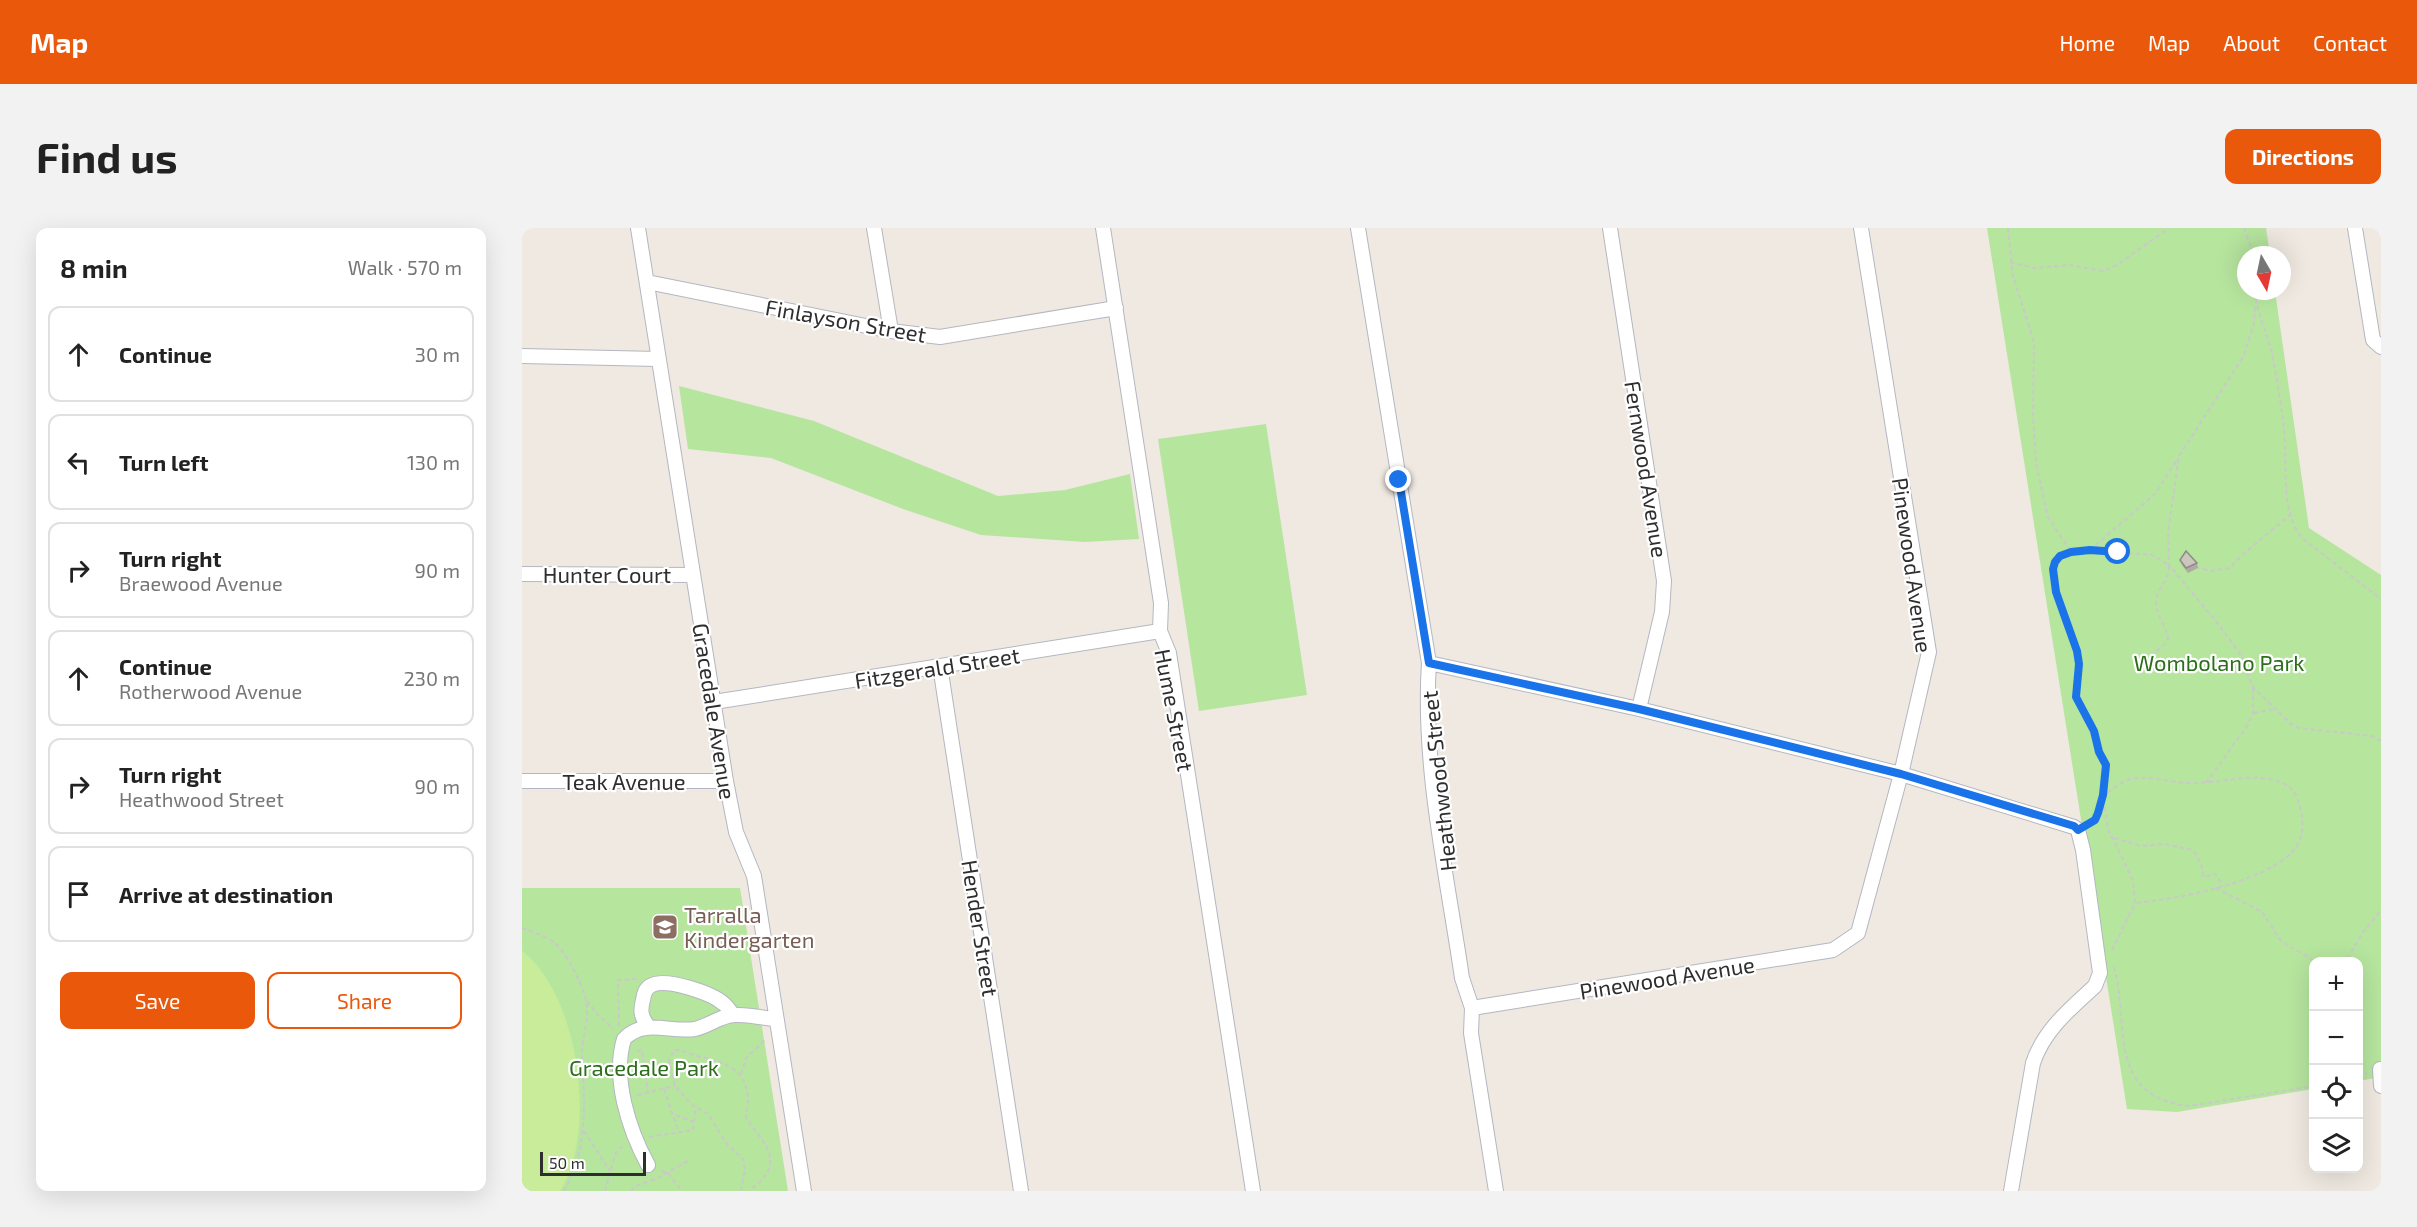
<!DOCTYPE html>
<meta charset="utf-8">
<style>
:root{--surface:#fff;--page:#f2f2f2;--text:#222;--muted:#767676;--line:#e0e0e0;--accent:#ea580c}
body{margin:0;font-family:"Exo 2",sans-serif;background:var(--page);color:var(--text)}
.controls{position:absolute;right:18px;bottom:18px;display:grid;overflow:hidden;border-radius:12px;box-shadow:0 6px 24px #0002}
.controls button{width:54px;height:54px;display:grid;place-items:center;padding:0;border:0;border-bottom:2px solid var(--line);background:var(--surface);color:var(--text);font:30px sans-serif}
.compass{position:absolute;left:1715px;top:18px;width:54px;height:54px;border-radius:50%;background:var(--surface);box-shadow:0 6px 24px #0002;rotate:171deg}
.scale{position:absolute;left:18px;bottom:15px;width:106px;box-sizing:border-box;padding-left:6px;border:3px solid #2e2e2e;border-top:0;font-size:16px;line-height:21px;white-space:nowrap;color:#2e2e2e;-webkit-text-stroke:4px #fff;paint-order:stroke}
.stop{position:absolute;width:18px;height:18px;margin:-14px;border:4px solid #1a73e8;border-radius:50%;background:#fff}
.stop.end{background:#1a73e8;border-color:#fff;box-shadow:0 2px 6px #0008}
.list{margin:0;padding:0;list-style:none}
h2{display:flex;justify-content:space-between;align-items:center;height:78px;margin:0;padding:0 24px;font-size:26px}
h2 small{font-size:20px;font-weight:400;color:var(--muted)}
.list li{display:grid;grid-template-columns:39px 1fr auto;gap:18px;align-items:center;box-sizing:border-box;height:96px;margin:0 12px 12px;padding:0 12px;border:2px solid var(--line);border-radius:12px}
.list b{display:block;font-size:22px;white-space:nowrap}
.list p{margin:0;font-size:20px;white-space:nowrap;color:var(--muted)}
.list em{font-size:20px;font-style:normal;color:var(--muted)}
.actions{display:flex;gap:12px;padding:18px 24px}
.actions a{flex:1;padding:14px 0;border:2px solid var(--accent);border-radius:12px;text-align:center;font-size:21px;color:var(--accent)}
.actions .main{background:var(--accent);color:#fff}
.icon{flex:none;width:33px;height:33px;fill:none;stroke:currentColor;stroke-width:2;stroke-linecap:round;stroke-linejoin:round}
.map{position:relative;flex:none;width:1859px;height:963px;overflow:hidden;border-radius:12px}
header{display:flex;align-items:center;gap:36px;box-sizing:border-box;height:84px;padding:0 30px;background:var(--accent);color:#fff}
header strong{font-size:28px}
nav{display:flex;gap:33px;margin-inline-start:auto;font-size:21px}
.intro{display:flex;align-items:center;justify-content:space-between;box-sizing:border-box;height:144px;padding:0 36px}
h1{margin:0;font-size:42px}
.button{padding:15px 27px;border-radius:12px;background:var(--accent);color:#fff;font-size:21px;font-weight:700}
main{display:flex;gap:36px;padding:0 36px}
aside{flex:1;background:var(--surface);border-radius:12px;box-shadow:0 6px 24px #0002}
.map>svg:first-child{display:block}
.green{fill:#b6e59e}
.pitch{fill:#c9ec9a}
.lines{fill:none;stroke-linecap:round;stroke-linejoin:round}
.minor-casing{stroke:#b4b7c1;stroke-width:16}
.path{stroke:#c9c9c9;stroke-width:2;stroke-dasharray:4.5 3;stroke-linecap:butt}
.minor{stroke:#fff;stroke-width:14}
.wall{fill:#afaba4}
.building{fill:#cbc7bf;stroke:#8e8b86;stroke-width:1.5}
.route{stroke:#1a73e8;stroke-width:8}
.labels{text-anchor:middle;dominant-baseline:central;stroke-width:4.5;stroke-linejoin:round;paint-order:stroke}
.street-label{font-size:22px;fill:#2e2e2e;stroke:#fff}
.park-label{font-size:22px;fill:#2c6e1b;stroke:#fff}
.education-label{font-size:22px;fill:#785e54;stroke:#fff;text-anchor:start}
</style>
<header>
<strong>Map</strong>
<nav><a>Home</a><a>Map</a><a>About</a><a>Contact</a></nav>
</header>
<div class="intro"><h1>Find us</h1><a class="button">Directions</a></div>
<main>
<aside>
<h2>8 min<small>Walk · 570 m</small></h2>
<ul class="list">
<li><svg class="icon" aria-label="ahead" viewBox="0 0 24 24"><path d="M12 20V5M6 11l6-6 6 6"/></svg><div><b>Continue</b></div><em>30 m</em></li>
<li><svg class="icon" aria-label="left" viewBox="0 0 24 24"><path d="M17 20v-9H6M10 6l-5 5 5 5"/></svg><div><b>Turn left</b></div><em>130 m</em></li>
<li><svg class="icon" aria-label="right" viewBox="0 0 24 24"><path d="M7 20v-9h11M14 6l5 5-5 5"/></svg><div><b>Turn right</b><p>Braewood Avenue</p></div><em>90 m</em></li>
<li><svg class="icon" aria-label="ahead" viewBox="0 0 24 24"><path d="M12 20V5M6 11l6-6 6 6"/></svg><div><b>Continue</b><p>Rotherwood Avenue</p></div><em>230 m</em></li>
<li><svg class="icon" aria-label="right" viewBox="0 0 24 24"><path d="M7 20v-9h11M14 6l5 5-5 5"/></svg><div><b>Turn right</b><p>Heathwood Street</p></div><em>90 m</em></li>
<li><svg class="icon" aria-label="arrive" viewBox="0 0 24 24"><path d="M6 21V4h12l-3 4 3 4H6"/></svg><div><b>Arrive at destination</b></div></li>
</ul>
<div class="actions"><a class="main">Save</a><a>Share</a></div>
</aside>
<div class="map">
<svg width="1859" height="963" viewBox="0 0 1859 963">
<rect width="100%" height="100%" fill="#efe9e1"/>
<path class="green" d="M1465 0H1744L1748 27H1724V63H1753L1787 300 1859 347V849L1837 853 1836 734H1792L1791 861 1655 884 1605 881Z
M157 158 292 193 476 268 543 262 608 246 617 311 563 314 459 307 381 281 249 230 166 221Z
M744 196 785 467 677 483 636 211Z
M0 660H218L266 963H0Z"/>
<path class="pitch" d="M0 723C57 766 76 905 38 963H0Z"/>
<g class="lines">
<defs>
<path id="minor" d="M116 0 204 553 214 604 232 648 282 963
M352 0 369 103
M581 0 639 375 638 403 647 425 731 963
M836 0 907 435C900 538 925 647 940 750L950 780 949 805 974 963
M1088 0 1142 353 1140 384 1117 481
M1833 0 1851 112 1859 119
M125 54 369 103 418 109 594 80
M0 128 136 131
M0 346 171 347
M907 435 1117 481 1379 546 1552 599 1556 602 1561 622 1578 745 1573 758C1548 781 1522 802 1511 835L1489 963
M418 438 499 963
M192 474 638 403
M0 553H204
M950 780 1311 722 1336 705 1379 546 1407 424 1339 0
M126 798C119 789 118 783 121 772 122 766 123 760 130 757 145 750 190 765 202 776 205 778 208 783 211 787
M1858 841 1859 858
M126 937C107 902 90 850 102 811 122 790 148 805 173 801 187 798 199 787 213 787 227 786 242 790 255 792"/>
</defs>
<use href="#minor" class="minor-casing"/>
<path class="path" d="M1486 0 1491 48 1512 114 1511 189 1514 235 1526 289 1549 324
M1722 0 1732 27
M1488 34 1512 40 1547 37 1580 43 1595 37 1647 0
M1733 63C1734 87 1747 106 1751 130 1755 154 1760 179 1762 203 1766 238 1757 283 1781 311L1859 371
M1733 79 1732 96 1721 129 1657 228 1646 305 1647 337 1697 397 1718 426 1731 459 1769 496 1777 500 1850 508 1859 513
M1568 322 1633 266 1656 230
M1674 339 1688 343 1708 340 1719 328 1769 286
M1732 485 1753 481
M1684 555 1725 498 1731 485V459
M1568 596 1576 585 1581 567C1590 562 1600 553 1609 551 1628 547 1649 555 1668 555 1698 556 1726 544 1755 553 1770 557 1776 567 1779 583 1782 595 1781 612 1772 622 1742 655 1656 671 1613 675
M1592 610 1619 618 1642 616 1671 622 1679 636 1682 649 1693 646 1701 658
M1694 660 1740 684 1759 713 1791 732 1806 730 1811 734
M0 700C11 704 23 708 33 715 45 725 65 764 65 780 66 797 59 813 60 830 63 878 66 919 42 963
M1590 722 1613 675 1611 652 1586 601 1581 567 1584 537 1577 524 1572 503 1554 469 1557 436 1555 423 1534 364 1531 341 1533 334 1538 328 1549 324 1568 322 1630 327 1647 337C1648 354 1635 358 1634 373 1633 387 1644 397 1646 410L1644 415 1631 426
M1818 734 1827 728 1841 704 1859 682
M1592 739C1608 796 1583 868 1667 878L1792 858
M65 773 76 787 92 801
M97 798 96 752 116 751
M115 823 120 822 126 865
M219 846 224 830 244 811
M1836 848 1845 845
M142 861 156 902
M115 867 153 858
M172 894 174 880
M62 903 88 943
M127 909 171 902 172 894 151 886
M139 943 146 945 160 963
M83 963 93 927 95 922 102 918
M109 963 114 958 136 950 166 933
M219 963 223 942 221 931 204 915 186 886 170 877 153 858 147 832 152 822C161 821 170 828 179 829 201 833 225 842 226 870 226 876 224 883 224 889 232 905 257 922 245 945 241 953 233 957 228 963"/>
<use href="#minor" class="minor"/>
</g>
<path class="wall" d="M1658 332 1675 335 1676 340 1666 345 1660 337Z"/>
<path class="building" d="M1664 323 1675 335 1664 340 1658 332Z"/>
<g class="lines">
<path class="route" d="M877 252 907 435 1117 481 1379 546 1552 598 1556 602 1573 592 1576 585 1581 567 1584 537 1577 524 1572 503 1554 469 1557 436 1555 423 1534 364 1531 341 1533 334 1538 328 1549 324 1568 322 1596 324"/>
</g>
<defs>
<symbol id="school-square" viewBox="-11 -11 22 22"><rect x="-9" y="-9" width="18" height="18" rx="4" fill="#8d6e63" stroke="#fff"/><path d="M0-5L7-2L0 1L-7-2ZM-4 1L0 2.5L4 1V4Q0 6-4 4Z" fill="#fff"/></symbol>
</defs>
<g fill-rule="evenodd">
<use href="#school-square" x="128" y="684" width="30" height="30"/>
</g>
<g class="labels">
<g class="street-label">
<text transform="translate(324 92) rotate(10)">Finlayson Street</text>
<text transform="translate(1125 241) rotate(81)">Fernwood Avenue</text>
<text transform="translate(1391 337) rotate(82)">Pinewood Avenue</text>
<text x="85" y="346">Hunter Court</text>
<text transform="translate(415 439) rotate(-9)">Fitzgerald Street</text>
<text transform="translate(653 482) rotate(79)">Hume Street</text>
<text transform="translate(193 483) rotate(81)">Gracedale Avenue</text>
<text x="102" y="553">Teak Avenue</text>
<text transform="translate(916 553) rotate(-96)">Heathwood Street</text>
<text transform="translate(459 700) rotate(81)">Hender Street</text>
<text transform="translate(1145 749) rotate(-9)">Pinewood Avenue</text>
</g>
<g class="park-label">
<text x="1697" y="434">Wombolano Park</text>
<text x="122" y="839">Gracedale Park</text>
</g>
<g class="education-label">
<text x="162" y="686">Tarralla<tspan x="162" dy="25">Kindergarten</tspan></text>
</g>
</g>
</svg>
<div class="controls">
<button>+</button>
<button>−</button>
<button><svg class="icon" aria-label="locate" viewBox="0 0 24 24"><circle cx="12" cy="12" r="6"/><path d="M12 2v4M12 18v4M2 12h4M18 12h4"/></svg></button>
<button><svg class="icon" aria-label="layers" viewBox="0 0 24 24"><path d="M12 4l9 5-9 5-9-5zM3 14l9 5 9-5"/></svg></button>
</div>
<svg class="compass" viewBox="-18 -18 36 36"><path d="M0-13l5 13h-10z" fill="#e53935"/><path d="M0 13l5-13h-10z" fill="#767676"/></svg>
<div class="scale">50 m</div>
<div class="stop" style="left:1596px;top:324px"></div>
<div class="stop end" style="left:877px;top:252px"></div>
</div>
</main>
